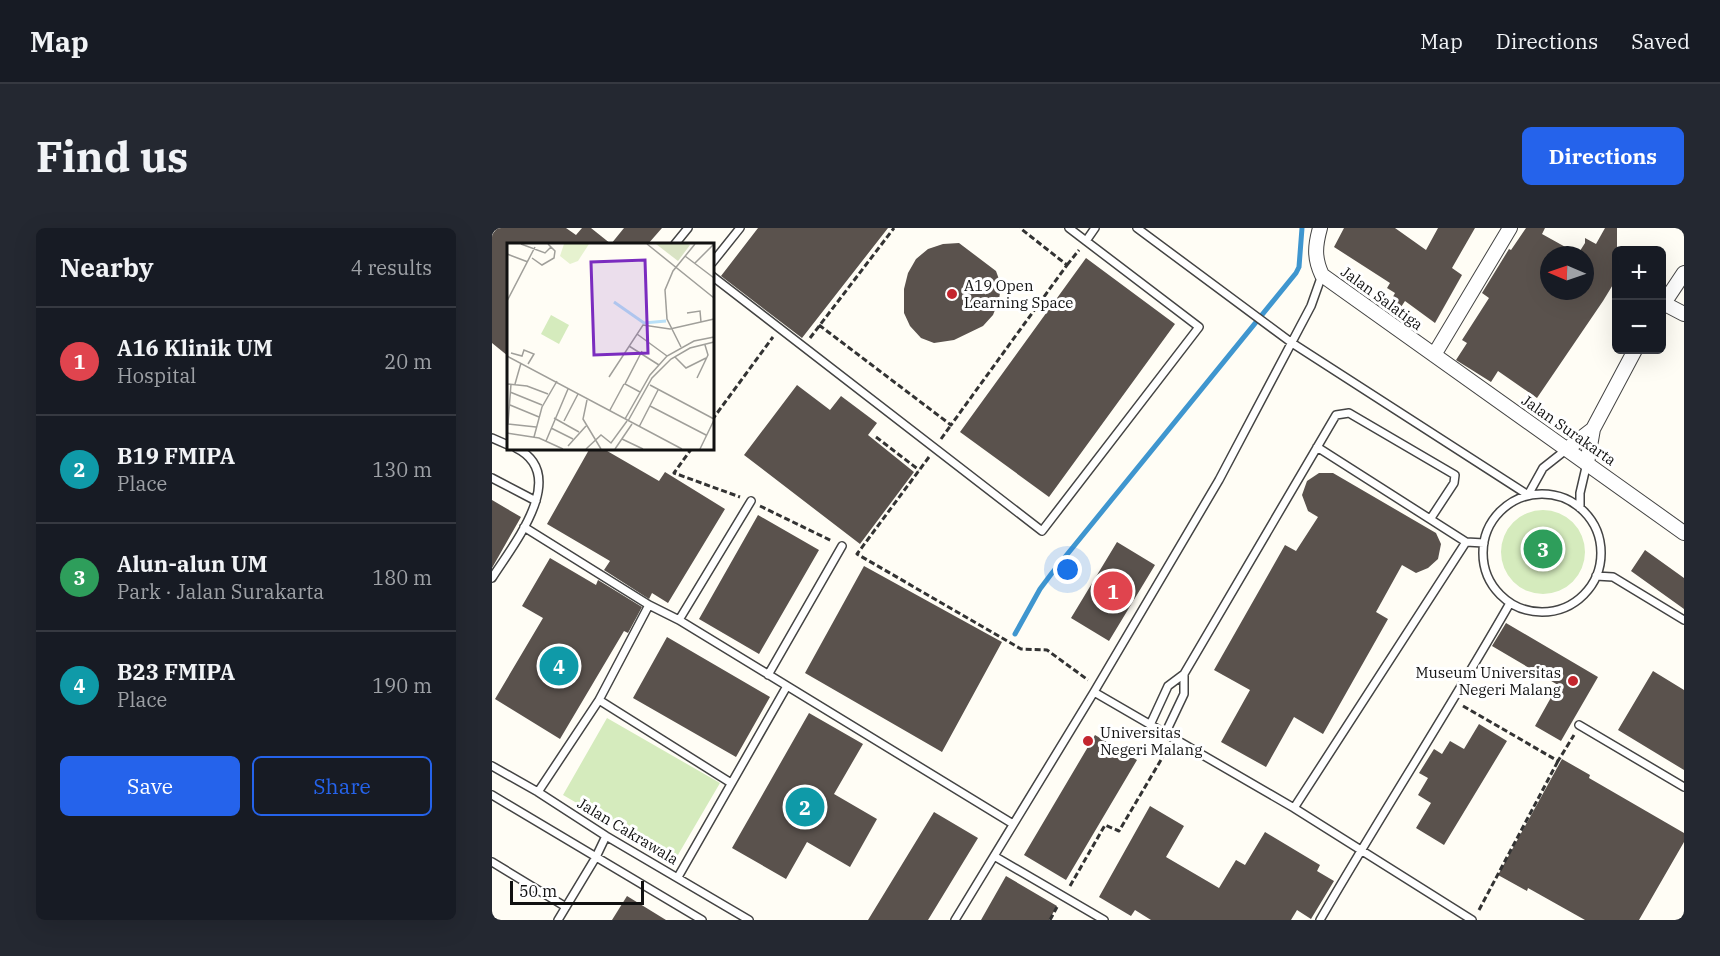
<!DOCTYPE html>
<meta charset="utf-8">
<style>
:root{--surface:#171b24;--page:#242831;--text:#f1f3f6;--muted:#9ea1a6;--line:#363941;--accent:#2563eb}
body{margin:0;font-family:"IBM Plex Serif",serif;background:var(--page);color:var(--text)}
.controls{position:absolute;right:18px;top:18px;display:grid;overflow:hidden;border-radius:9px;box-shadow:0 6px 24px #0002}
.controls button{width:54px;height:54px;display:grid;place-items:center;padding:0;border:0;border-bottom:2px solid var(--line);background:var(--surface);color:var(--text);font:30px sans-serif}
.compass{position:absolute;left:1048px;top:18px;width:54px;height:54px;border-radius:50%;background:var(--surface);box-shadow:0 6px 24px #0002;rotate:272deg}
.scale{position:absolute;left:18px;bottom:15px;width:134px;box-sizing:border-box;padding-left:6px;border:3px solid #111;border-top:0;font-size:16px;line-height:21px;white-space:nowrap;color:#111;-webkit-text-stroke:4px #fff;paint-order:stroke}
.you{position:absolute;left:576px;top:342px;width:21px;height:21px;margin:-15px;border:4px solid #fff;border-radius:50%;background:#1a73e8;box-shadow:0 0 0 9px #1a73e833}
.badge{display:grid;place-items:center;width:39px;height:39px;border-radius:50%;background:var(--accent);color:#fff;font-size:20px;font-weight:700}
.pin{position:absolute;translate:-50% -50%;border:3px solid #fff;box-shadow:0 2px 6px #0006}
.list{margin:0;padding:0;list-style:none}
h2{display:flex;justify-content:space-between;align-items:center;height:78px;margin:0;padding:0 24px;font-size:26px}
h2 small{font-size:20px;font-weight:400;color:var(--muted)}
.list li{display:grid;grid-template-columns:39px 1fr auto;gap:18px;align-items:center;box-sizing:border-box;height:108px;padding:0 24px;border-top:2px solid var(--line)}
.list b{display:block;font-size:22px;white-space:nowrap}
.list p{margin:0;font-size:20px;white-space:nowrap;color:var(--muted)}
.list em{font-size:20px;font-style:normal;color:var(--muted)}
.actions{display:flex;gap:12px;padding:18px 24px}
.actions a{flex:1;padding:14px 0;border:2px solid var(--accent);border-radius:9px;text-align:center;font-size:21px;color:var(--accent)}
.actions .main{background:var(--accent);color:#fff}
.map{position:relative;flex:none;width:1192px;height:692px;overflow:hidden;border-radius:9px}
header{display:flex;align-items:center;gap:36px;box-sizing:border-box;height:84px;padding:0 30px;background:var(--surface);border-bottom:2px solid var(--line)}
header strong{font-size:28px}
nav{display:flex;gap:33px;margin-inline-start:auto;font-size:21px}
.intro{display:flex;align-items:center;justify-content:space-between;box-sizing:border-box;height:144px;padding:0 36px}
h1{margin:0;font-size:42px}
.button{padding:15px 27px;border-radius:9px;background:var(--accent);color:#fff;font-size:21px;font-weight:700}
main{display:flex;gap:36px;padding:0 36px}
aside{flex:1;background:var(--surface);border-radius:9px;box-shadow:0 6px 24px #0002}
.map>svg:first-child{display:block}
.green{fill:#d5ebbd}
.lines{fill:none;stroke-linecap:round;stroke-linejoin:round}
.stream{stroke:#3f96cf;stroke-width:5}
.building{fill:#5a524d;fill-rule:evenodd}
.service-casing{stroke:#444;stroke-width:10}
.minor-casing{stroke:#444;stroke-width:16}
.path{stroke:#333;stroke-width:3;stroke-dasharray:6 3;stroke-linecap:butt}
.service{stroke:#fff;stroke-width:7}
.minor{stroke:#fff;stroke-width:14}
.poi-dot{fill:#c4262e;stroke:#fff;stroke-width:2}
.labels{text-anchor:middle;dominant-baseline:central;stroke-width:6;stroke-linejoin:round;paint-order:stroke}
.poi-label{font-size:15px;fill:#111;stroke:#fff;text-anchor:start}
.street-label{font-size:15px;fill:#111;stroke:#fff}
.inset-river{fill:none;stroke:#b9e0f7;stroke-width:3}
.inset-road{fill:none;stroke:#a09f9a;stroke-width:1.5}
.view{fill:#7b2cbf;fill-opacity:0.15;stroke:#7b2cbf;stroke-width:3}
.inset-edge{fill:none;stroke:#111;stroke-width:3}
</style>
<header>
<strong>Map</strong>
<nav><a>Map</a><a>Directions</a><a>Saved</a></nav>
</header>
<div class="intro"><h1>Find us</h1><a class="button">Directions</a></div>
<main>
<aside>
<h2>Nearby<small>4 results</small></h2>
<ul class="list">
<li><span class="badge" style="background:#e0444e">1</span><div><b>A16 Klinik UM</b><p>Hospital</p></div><em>20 m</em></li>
<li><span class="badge" style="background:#0f9aa8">2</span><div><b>B19 FMIPA</b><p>Place</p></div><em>130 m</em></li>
<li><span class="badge" style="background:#2e9e5b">3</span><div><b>Alun-alun UM</b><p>Park · Jalan Surakarta</p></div><em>180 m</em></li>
<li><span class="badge" style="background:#0f9aa8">4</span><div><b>B23 FMIPA</b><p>Place</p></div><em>190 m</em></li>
</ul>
<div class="actions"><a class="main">Save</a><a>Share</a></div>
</aside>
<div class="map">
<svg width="1192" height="692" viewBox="0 0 1192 692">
<rect width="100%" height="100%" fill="#fffdf5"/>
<path class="green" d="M1009 324a42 42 0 1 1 84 0a42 42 0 1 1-84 0Z
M115 490 228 555 183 632 71 567Z"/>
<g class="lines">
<path class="stream" d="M523 406 548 361 560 345 804 45 807 39 810 0"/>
</g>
<path class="building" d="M5 0H74L84 7 90 0H99L119 16 132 0H170L156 16H16V128L0 115V7Z
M266 0H396L310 110 229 48Z
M852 0H903L934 22 946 0H983L960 40 970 47 943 95 913 73 903 88 894 82 903 65 895 60 898 55 842 19Z
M1034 0H1053L1050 6 1086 26 1093 15V10L1104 16 1113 0H1125V50L1111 73 1045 170 1006 143 999 154 964 132 975 115 970 112 997 70 990 65 1017 21 1019 22ZM1057 27H1093V63H1057Z
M467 15 504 43 509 57 507 72 501 87 491 98 462 112 442 115 429 110 418 98 412 85V61L416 45 424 31 436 21 451 16Z
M594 30 683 96 557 269 468 204Z
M305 157 338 182 349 168 385 195 376 207 422 244 368 316 252 227Z
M98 220H110L167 253 173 244 233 281 176 375 160 365 157 371 112 342 118 333 55 296Z
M827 245H841L944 305 949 316 946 331 936 340 924 345 910 337 884 384 896 391 831 506 802 489 774 539 729 514 758 462 722 442 793 317 804 323 826 289 816 283 810 267 815 253Z
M0 272 29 289 0 340Z
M266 287 327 322 267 426 207 391Z
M625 314 663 337 617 413 579 390Z
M1153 322 1192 350V381L1139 343Z
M58 330 104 357 106 352 150 379 136 405 132 403 68 511 3 471 51 390 30 378Z
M372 338 510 414 450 524 313 445Z
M1014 395 1106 449 1069 513 1043 498 1066 457 1000 418Z
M175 409 278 469 244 529 141 470Z
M1161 443 1192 462V542L1126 502Z
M317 485 371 516 342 566 385 591 358 639 315 614 294 651 240 620Z
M987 496 1015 513 952 617 924 600 939 575 926 567 936 550 927 545 942 521 950 526 958 513 972 521Z
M603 507 645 532 574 652 532 627Z
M1070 531 1098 547 1097 550 1192 605V614L1147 692H1093L1036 660 1035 663 1006 647Z
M658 578 692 598 674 629 727 660 744 632 753 637 773 604 828 637 825 643 842 653 819 691 805 682 799 692H659L643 682 639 688 607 669Z
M442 584 486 610 436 692H376Z
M514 648 565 678 557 692H489Z
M135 668 174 692H120Z"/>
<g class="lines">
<defs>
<path id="service" d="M577 0 594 13
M645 0 800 115 1036 267 1051 240 1075 221
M183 16 196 0
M220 35 248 0
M220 48 550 303 707 99 594 13 603 0
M0 210 16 217
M825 219 974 314 992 315
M0 250 44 273
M991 325a59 59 0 1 1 118 0a59 59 0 1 1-118 0Z
M1088 280V265L1095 235
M32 299 157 377 187 392 521 596
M1104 348 1121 349 1192 392
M0 350C20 318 79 247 24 220
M187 392 259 273
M276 447 350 318
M602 464 802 580 980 692
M107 472 239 555
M658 497 676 458 692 446 844 187 857 185 963 247 962 255 939 290
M1087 497 1192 559
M673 506 692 466V446
M0 538 46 564 114 608 257 692
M46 564 107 472 157 377
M0 567 210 692
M802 580 974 314
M502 628 612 692
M0 634 74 679
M186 649 295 458
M66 692 104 629 114 608
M463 692 602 464 727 252 819 78 830 47
M828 692C890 585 957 482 1018 375"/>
<path id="minor" d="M828 0C823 18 822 30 830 47L1192 305
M1171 75 1192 86
M1170 78 1192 45
M942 127 1018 0
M1075 221 1101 201
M1095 235 1101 201 1143 122"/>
</defs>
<use href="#service" class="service-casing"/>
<use href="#minor" class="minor-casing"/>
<path class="path" d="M575 37 587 22
M327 97 459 197 575 37 528 0
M318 110 402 0
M220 192 281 109
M384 209 427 242
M449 211 459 197
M200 220 182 245 248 269
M437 229 365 326 529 421 555 422 596 452
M268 278 340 313
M971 478 1066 533 1082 507
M578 658 613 597 627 603 676 520
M987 682 1066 533
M558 692 565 679"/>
<use href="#service" class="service"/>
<use href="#minor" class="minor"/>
</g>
<g class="poi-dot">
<circle cx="460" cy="66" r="6"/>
<circle cx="1081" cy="453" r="6"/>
<circle cx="596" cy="513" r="6"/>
</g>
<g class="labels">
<g class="poi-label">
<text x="472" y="57">A19 Open<tspan x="472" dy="17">Learning Space</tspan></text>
<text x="1069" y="444" text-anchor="end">Museum Universitas<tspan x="1069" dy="17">Negeri Malang</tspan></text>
<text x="608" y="504">Universitas<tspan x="608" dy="17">Negeri Malang</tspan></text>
</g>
<g class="street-label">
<text transform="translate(890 70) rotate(36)">Jalan Salatiga</text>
<text transform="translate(1077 202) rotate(35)">Jalan Surakarta</text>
<text transform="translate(136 603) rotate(31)">Jalan Cakrawala</text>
</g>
</g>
<g transform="translate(15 15)">
<rect width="207" height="207" fill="#fffdf5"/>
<path d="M44 72 62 82 52 101 34 91Z" fill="#d5ebbd"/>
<path d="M149 1H180L183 2 171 18Z" fill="#d9e3c4"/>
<path d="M57 1H82L71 18 63 21 53 13Z" fill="#e6f2cf"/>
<path class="inset-river" d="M107 59 137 80 159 78"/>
<path class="inset-road" d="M14 1 38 10 44 4M140 1 207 55M0 11 21 19M178 13 207 35M25 15 35 22 47 15 48 8 41 1M188 20 207 1M0 58 28 4M180 70 193 68 194 79M130 91 160 113M122 103 152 122M174 104 160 76 158 47 166 28 188 1M4 110 15 113 17 107 27 111 21 121M0 113 175 206M168 114 179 125 199 115M102 134 136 82 163 86 207 76M190 135 201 112 198 102M0 141 20 143 41 151M4 141 1 181 29 184M8 141 14 120M143 142 207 176M3 149 35 162M133 149 118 141 135 108M80 157 76 176 94 206M3 162 32 174M143 163 199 192M103 167 117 141M47 175 72 189M118 176 143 132 160 113 187 98 207 94M57 178 71 151M121 178 145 135 164 116 183 105 207 99M132 184 151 147M44 185 66 196M0 190 32 195 56 206M27 194 35 164 50 138M115 196 136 206M39 198 61 146M61 203 79 183M79 206 94 192 104 200 120 178M108 206 125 181M193 206 207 177"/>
<path class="view" d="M138 17 141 110 87 112 84 19Z"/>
<rect width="207" height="207" class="inset-edge"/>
</g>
</svg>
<div class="controls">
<button>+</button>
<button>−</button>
</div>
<svg class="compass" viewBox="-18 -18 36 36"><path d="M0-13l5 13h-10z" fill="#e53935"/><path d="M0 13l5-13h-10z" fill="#9ea1a6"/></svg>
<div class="scale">50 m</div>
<div class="you"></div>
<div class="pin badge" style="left:621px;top:363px;background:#e0444e">1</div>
<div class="pin badge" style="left:313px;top:579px;background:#0f9aa8">2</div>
<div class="pin badge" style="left:1051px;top:321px;background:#2e9e5b">3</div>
<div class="pin badge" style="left:67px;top:438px;background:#0f9aa8">4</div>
</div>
</main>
